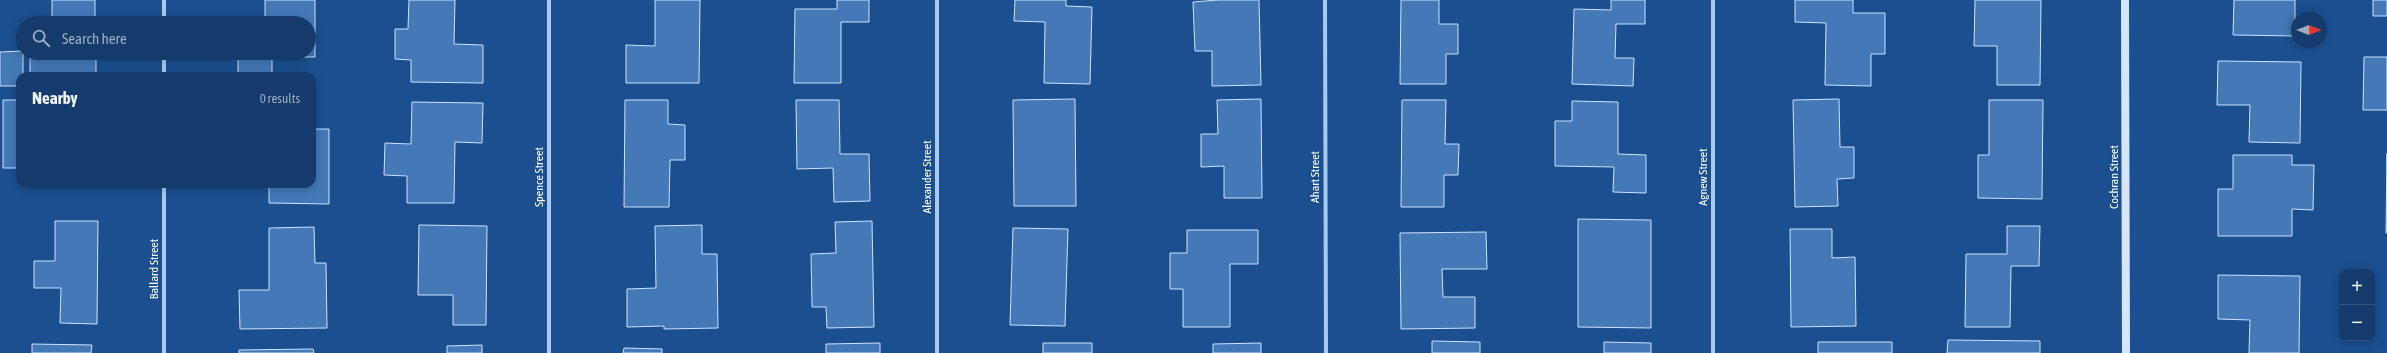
<!DOCTYPE html>
<meta charset="utf-8">
<style>
:root{--surface:#143b6b;--page:#1d4271;--text:#f1f3f6;--muted:#9dadc1;--line:#33557e}
body{margin:0;font-family:"Asap Condensed",sans-serif;background:var(--page);color:var(--text)}
.controls{position:absolute;right:12px;bottom:12px;display:grid;overflow:hidden;border-radius:8px;box-shadow:0 2px 10px #0003}
.controls button{width:36px;height:36px;display:grid;place-items:center;padding:0;border:0;border-bottom:1px solid var(--line);background:var(--surface);color:var(--text);font:20px sans-serif}
.compass{position:absolute;left:2291px;top:12px;width:36px;height:36px;border-radius:50%;background:var(--surface);box-shadow:0 2px 10px #0003;rotate:90deg}
.list{margin:0;padding:0;list-style:none}
h2{display:flex;justify-content:space-between;align-items:center;height:52px;margin:0;padding:0 16px;font-size:17px}
h2 small{font-size:13px;font-weight:400;color:var(--muted)}
.icon{flex:none;width:22px;height:22px;fill:none;stroke:currentColor;stroke-width:2;stroke-linecap:round;stroke-linejoin:round}
.map{position:relative;flex:none;width:2387px;height:353px;overflow:hidden}
.search{position:absolute;background:var(--surface);box-shadow:0 2px 10px #0003;left:16px;top:16px;width:300px;height:44px;display:flex;align-items:center;gap:10px;box-sizing:border-box;padding:0 14px;border-radius:22px;color:var(--muted);font-size:15px}
.panel{position:absolute;background:var(--surface);box-shadow:0 2px 10px #0003;left:16px;top:72px;width:300px;height:116px;border-radius:12px}
.map>svg:first-child{display:block}
.building{fill:#4478b7;stroke:#cfe3fa}
.lines{fill:none;stroke-linecap:round;stroke-linejoin:round}
.minor{stroke:#a9c9ee;stroke-width:4}
.secondary{stroke:#d6e6fa;stroke-width:8}
.labels{text-anchor:middle;dominant-baseline:central;stroke-width:3;stroke-linejoin:round;paint-order:stroke}
.street-label{font-size:12px;fill:#fff;stroke:#1b4f8f}
</style>
<div class="map">
<svg width="2387" height="353" viewBox="0 0 2387 353">
<rect width="100%" height="100%" fill="#1b4f8f"/>
<path class="building" d="M52 0H95V23H52Z
M265 0H315V57H272V76H238V53H309V23H265Z
M409 0H455L454 44 483 45V83L411 82V60L395 59V29H408Z
M655 0H700L699 83H626V45L655 46Z
M837 0H869V22H841V83H794L795 9H837Z
M1015 0H1066V6L1092 7 1090 84 1044 83 1045 22 1014 21Z
M1218 0H1259L1261 85 1212 86V51H1195L1193 2Z
M1401 0H1439V24H1458V54H1446V84H1400Z
M1611 0H1645V24H1616L1615 58H1634L1633 86 1572 84 1574 9 1611 10Z
M1795 0H1853V13H1885V54H1871V86L1825 85 1826 23 1795 22Z
M1975 0H2041L2040 85H1997V46H1974Z
M2234 0H2295V36L2233 35Z
M2373 0H2387V16H2373Z
M23 51V76H20V86H0V52Z
M30 53H96V76H30Z
M2364 57H2387V110H2363Z
M2218 61 2301 62 2300 143 2249 142 2250 105H2217Z
M1075 99 1076 206H1014L1013 100Z
M1261 99 1262 198H1224V166L1201 167V134H1218L1217 100Z
M1839 99 1840 147H1854V178L1837 179 1838 206 1795 207 1793 100Z
M3 100H20V168H3Z
M625 100H668V124L685 125V160H670L669 207H624Z
M796 100H839L840 154H869L870 201 834 202 833 168 797 169Z
M1402 100H1446L1445 144H1459L1458 175H1444V207H1401Z
M1989 100H2043L2042 199 1978 198V155H1989Z
M1572 101 1618 102V154L1646 155V193L1613 192 1614 167 1555 166V121H1572Z
M412 102 483 103 482 143 455 142 454 203H407V176L384 175 385 143 411 144Z
M312 129H329V204L269 203V184H312Z
M2387 153V233H2386Z
M2233 155H2292V165H2314L2313 210 2292 209V236H2218V189H2233Z
M1578 219 1651 220V328L1578 327Z
M55 221H98L97 324 60 323 61 288H34V261H55Z
M872 221 874 327 827 328 826 307H812L811 254 836 253 835 222Z
M419 225 487 226 486 325H453V295H418Z
M702 225V254H717L718 328 664 329V326L627 327V289L656 288 655 226Z
M2007 226H2040L2039 266H2011L2010 327H1965L1966 254H2007Z
M314 227 315 263H326L327 328 240 329 239 290H269V228Z
M1013 228 1068 229 1065 326 1010 325Z
M1790 229H1832V258L1855 257 1856 326 1791 327Z
M1187 230H1258V264H1230V327H1183V289H1170V253H1187Z
M1486 232 1487 269H1442L1443 297H1475V328L1401 329 1400 233Z
M2218 275 2300 276 2299 353H2249L2250 320 2218 319Z
M1948 340 2040 341V353H1947Z
M1432 341 1480 342V353H1432Z
M1604 342 1651 343V353H1604Z
M1818 342H1892V353H1818Z
M880 343V353H826V344Z
M1043 343H1092V353H1043Z
M1261 343V353H1213V344Z
M32 344 92 345 91 353H32Z
M482 345V353H447V346Z
M624 348 662 349V353H623Z
M313 349 314 353H239V350Z"/>
<g class="lines">
<path class="minor" d="M164 0V23
M549 0V353
M937 0V353
M1325 0 1326 353
M1713 0V353
M164 53V76
M164 184V353"/>
<path class="secondary" d="M2125 0 2126 353"/>
</g>
<g class="labels">
<g class="street-label">
<text transform="translate(539 177) rotate(-90)">Spence Street</text>
<text transform="translate(927 177) rotate(-90)">Alexander Street</text>
<text transform="translate(1315 177) rotate(-90)">Ahart Street</text>
<text transform="translate(1703 177) rotate(-90)">Agnew Street</text>
<text transform="translate(2114 177) rotate(-90)">Cochran Street</text>
<text transform="translate(154 269) rotate(-90)">Ballard Street</text>
</g>
</g>
</svg>
<div class="controls">
<button>+</button>
<button>−</button>
</div>
<svg class="compass" viewBox="-18 -18 36 36"><path d="M0-13l5 13h-10z" fill="#e53935"/><path d="M0 13l5-13h-10z" fill="#9dadc1"/></svg>
<div class="search"><svg class="icon" aria-label="search" viewBox="0 0 24 24"><circle cx="10" cy="10" r="6"/><path d="M15 15l6 6"/></svg>Search here</div>
<section class="panel">
<h2>Nearby<small>0 results</small></h2>
<ul class="list">
</ul>
</section>
</div>
